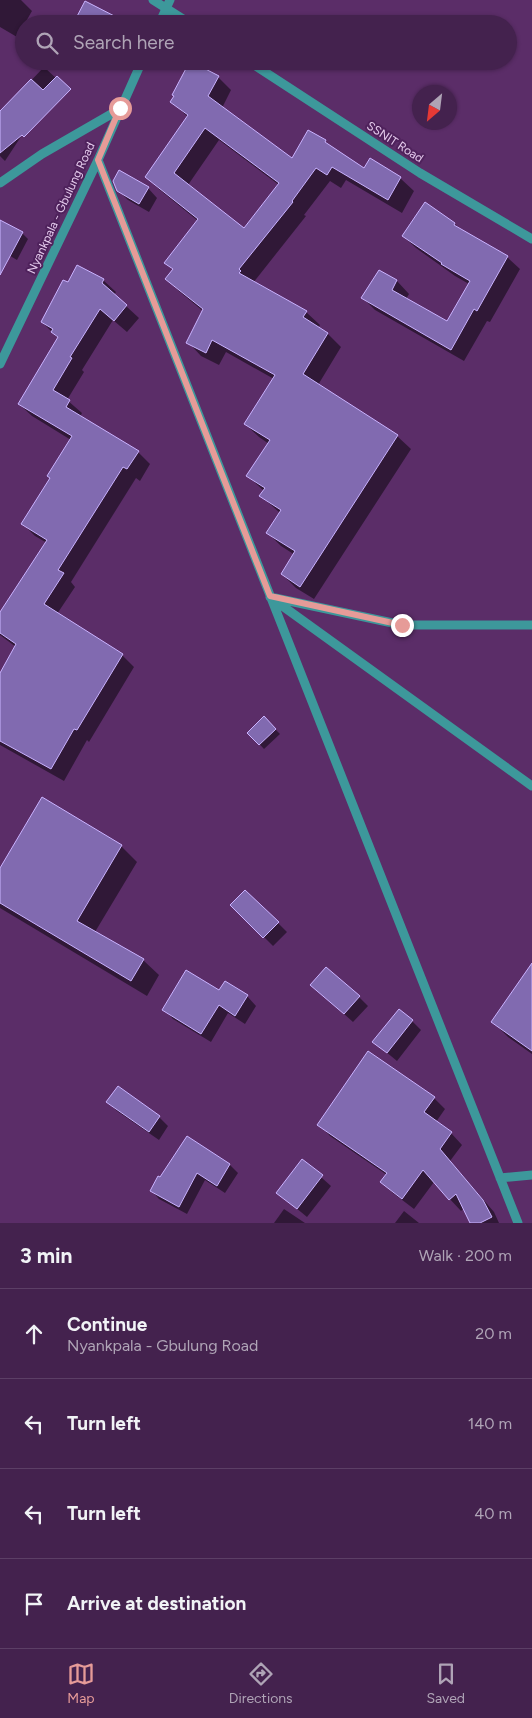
<!DOCTYPE html>
<meta charset="utf-8">
<style>
:root{--surface:#44224e;--page:#4b2a55;--text:#f1f3f6;--muted:#afa4b6;--line:#5c3f66;--accent:#e69b98}
body{margin:0;font-family:Figtree,sans-serif;background:var(--page);color:var(--text)}
.compass{position:absolute;left:412px;top:85px;width:45px;height:45px;border-radius:50%;background:var(--surface);box-shadow:0 1px 4px #0004;rotate:208deg}
.stop{position:absolute;width:15px;height:15px;margin:-11px;border:4px solid #e69b98;border-radius:50%;background:#fff}
.stop.end{background:#e69b98;border-color:#fff;box-shadow:0 1px 5px #0008}
.list{margin:0;padding:0;list-style:none}
h2{display:flex;justify-content:space-between;align-items:center;height:65px;margin:0;padding:0 20px;font-size:21px}
h2 small{font-size:16px;font-weight:400;color:var(--muted)}
.list li{display:grid;grid-template-columns:32px 1fr auto;gap:15px;align-items:center;box-sizing:border-box;height:90px;padding:0 20px;border-top:1px solid var(--line)}
.list b{display:block;font-size:19px;white-space:nowrap}
.list p{margin:0;font-size:16px;white-space:nowrap;color:var(--muted)}
.list em{font-size:16px;font-style:normal;color:var(--muted)}
.icon{flex:none;width:28px;height:28px;fill:none;stroke:currentColor;stroke-width:2;stroke-linecap:round;stroke-linejoin:round}
.map{position:relative;flex:none;width:532px;height:1223px;overflow:hidden}
.search{position:absolute;background:var(--surface);box-shadow:0 1px 4px #0004;left:15px;right:15px;top:15px;height:55px;display:flex;align-items:center;gap:12px;box-sizing:border-box;padding:0 18px;border-radius:28px;color:var(--muted);font-size:19px}
.sheet{height:425px;background:var(--surface)}
nav{display:flex;justify-content:space-around;align-items:center;box-sizing:border-box;height:70px;border-top:1px solid var(--line);background:var(--surface);font-size:14px;color:var(--muted)}
nav a{display:grid;justify-items:center;gap:2px}
nav .on{color:var(--accent)}
.map>svg:first-child{display:block}
.shadow{fill:#0007;fill-rule:evenodd}
.building{fill:#816ab0;stroke:#cab3ff;fill-rule:evenodd}
.lines{fill:none;stroke-linecap:round;stroke-linejoin:round}
.minor{stroke:#3d989b;stroke-width:9}
.route{stroke:#e69b98;stroke-width:6}
.labels{text-anchor:middle;dominant-baseline:central;stroke-width:4;stroke-linejoin:round;paint-order:stroke}
.street-label{font-size:12px;fill:#e6ccee;stroke:#4f225c}
</style>
<div class="map">
<svg width="532" height="1223" viewBox="0 0 532 1223">
<rect width="100%" height="100%" fill="#5b2d68"/>
<path class="shadow" d="M0 0H21L32 11 17 37 0 27Z
M44 67 58 80 5 161 0 156V113Z
M218 77 231 90 222 108 292 160 325 141 333 150 364 170 400 178 414 191 402 213 346 180 341 188 330 181 304 215 306 216 253 283 306 312 320 325 318 328 328 334 341 347 318 385 397 436 411 449 314 599 296 588 282 574 295 555 281 546 268 533 280 513 261 496 264 491 248 476 269 444 259 437 245 424 274 379 226 352 219 365 201 356 188 342 203 311 180 292 167 279 174 271 166 263 198 221 160 190 146 177 188 117 172 102ZM219 140 279 185 244 230 188 185Z
M148 188 157 198 149 212 128 200 118 190Z
M425 204 455 224 461 231 507 257 520 269 490 322 487 321 464 361 375 310 363 298 379 271 397 281 409 294 406 299 448 323 469 284 455 276 416 248 403 236Z
M0 228 22 233 28 239 17 260 5 253 0 262Z
M103 280 116 292 114 295 139 318 127 332 113 320 82 370 84 372 67 400 82 413 80 417 138 452 150 464 140 481 136 478 71 582 75 587 57 614 122 655 134 667 89 742 87 740 64 781 0 745V675L16 647 0 635V614L47 543 35 536 23 524 51 479 71 440 32 416 19 404 58 338 42 322 68 284Z
M264 718 280 734 264 749 249 733Z
M42 799 121 846 137 862 95 932 143 960 159 975 147 996 0 908V870Z
M232 905 278 923 287 932 273 946Z
M532 965V1054L508 1037 492 1021Z
M225 983 247 996 256 1006 245 1024 228 1013 211 1042 173 1019 164 1009 219 992Z
M312 985 359 997 368 1006 353 1022Z
M412 1021 421 1030 397 1061 374 1042Z
M434 1098 445 1109 436 1122 451 1133 462 1145 450 1161 494 1212 499 1223H472L464 1208 461 1211 434 1182 414 1209 393 1193 382 1182 387 1175 330 1136 319 1124Z
M108 1102 159 1117 168 1126 159 1140 117 1111Z
M187 1138 230 1165 238 1173 225 1193 205 1180 187 1214 159 1199 152 1191Z
M303 1161 331 1186 307 1217 278 1193Z
M284 1209 305 1223H274Z
M404 1211 419 1223H395Z"/>
<path class="building" d="M85 1 130 24H73Z
M190 61 219 76 208 96 292 158 308 130 326 140 325 142 364 168 370 158 401 177 388 200 332 167 327 175 316 168 292 201 293 202 239 269 241 271 239 273 307 311 303 317 328 333 303 374 398 435 300 587 281 574 295 551 266 533 281 510 259 496 265 488 246 476 270 440 244 424 275 375 212 340 206 353 186 343 203 309 165 279 173 269 164 263 198 219 145 177 188 115 170 102 174 96 172 95ZM205 128 279 183 244 228 174 173Z
M57 76 71 89 24 137 22 135 0 153V111L31 79 43 90Z
M119 170 149 187 139 204 117 191 113 181Z
M425 202 455 223 454 225 508 256 477 311 474 309 451 350 361 298 379 270 397 280 392 290 447 321 470 281 441 264 442 263 402 236Z
M0 220 23 232 0 275Z
M77 265 104 279 102 283 127 305 114 321 100 309 70 357 72 358 53 390 70 400 66 407 139 451 127 469 123 467 58 570 64 573 44 604 123 654 77 730 74 729 51 769 0 741V673L16 644 0 633V612L47 540 21 524 50 478 47 476 72 436 18 404 58 337 51 332 53 329 41 322 63 280 68 282Z
M264 716 276 729 259 745 247 733Z
M42 797 122 845 77 921 144 959 131 981 0 903V868Z
M245 890 279 922 263 938 230 905Z
M532 963V1051L491 1022Z
M326 967 360 996 344 1014 310 985Z
M186 970 219 990 225 981 248 995 235 1016 219 1005 201 1034 162 1010Z
M399 1009 413 1020 387 1053 372 1042Z
M368 1051 435 1097 424 1112 452 1132 440 1149 483 1200 492 1217 480 1223H470L456 1194 449 1200 423 1170 402 1199 380 1182 387 1173 317 1125Z
M118 1086 160 1116 149 1132 106 1102Z
M187 1136 230 1164 217 1186 197 1173 179 1207 150 1191 158 1176 160 1177Z
M302 1159 323 1175 297 1209 276 1193Z"/>
<g class="lines">
<path class="minor" d="M153 0 191 24
M159 24 170 0
M248 61 420 173 532 239
M98 160 518 1223
M0 183 42 154 120 109
M0 364 98 160 142 61
M270 597 532 786
M275 598 402 625H532
M500 1178 532 1175"/>
</g>
<g class="lines">
<path class="route" d="M120 108 98 160 270 596 402 625"/>
</g>
<g class="labels">
<g class="street-label">
<text transform="translate(395 142) rotate(33)">SSNIT Road</text>
<text transform="translate(61 208) rotate(-65)">Nyankpala - Gbulung Road</text>
</g>
</g>
</svg>
<svg class="compass" viewBox="-18 -18 36 36"><path d="M0-13l5 13h-10z" fill="#e53935"/><path d="M0 13l5-13h-10z" fill="#afa4b6"/></svg>
<div class="stop" style="left:120px;top:108px"></div>
<div class="stop end" style="left:402px;top:625px"></div>
<div class="search"><svg class="icon" aria-label="search" viewBox="0 0 24 24"><circle cx="10" cy="10" r="6"/><path d="M15 15l6 6"/></svg>Search here</div>
</div>
<section class="sheet">
<h2>3 min<small>Walk · 200 m</small></h2>
<ul class="list">
<li><svg class="icon" aria-label="ahead" viewBox="0 0 24 24"><path d="M12 20V5M6 11l6-6 6 6"/></svg><div><b>Continue</b><p>Nyankpala - Gbulung Road</p></div><em>20 m</em></li>
<li><svg class="icon" aria-label="left" viewBox="0 0 24 24"><path d="M17 20v-9H6M10 6l-5 5 5 5"/></svg><div><b>Turn left</b></div><em>140 m</em></li>
<li><svg class="icon" aria-label="left" viewBox="0 0 24 24"><path d="M17 20v-9H6M10 6l-5 5 5 5"/></svg><div><b>Turn left</b></div><em>40 m</em></li>
<li><svg class="icon" aria-label="arrive" viewBox="0 0 24 24"><path d="M6 21V4h12l-3 4 3 4H6"/></svg><div><b>Arrive at destination</b></div></li>
</ul>
</section>
<nav>
<a class="on"><svg class="icon" aria-label="map" viewBox="0 0 24 24"><path d="M3 6l6-2 6 2 6-2v14l-6 2-6-2-6 2zM9 4v14M15 6v14"/></svg>Map</a>
<a><svg class="icon" aria-label="directions" viewBox="0 0 24 24"><path d="M12 3l9 9-9 9-9-9zM9 14v-3h6M13 9l2 2-2 2"/></svg>Directions</a>
<a><svg class="icon" aria-label="saved" viewBox="0 0 24 24"><path d="M7 4h10v16l-5-4-5 4z"/></svg>Saved</a>
</nav>
